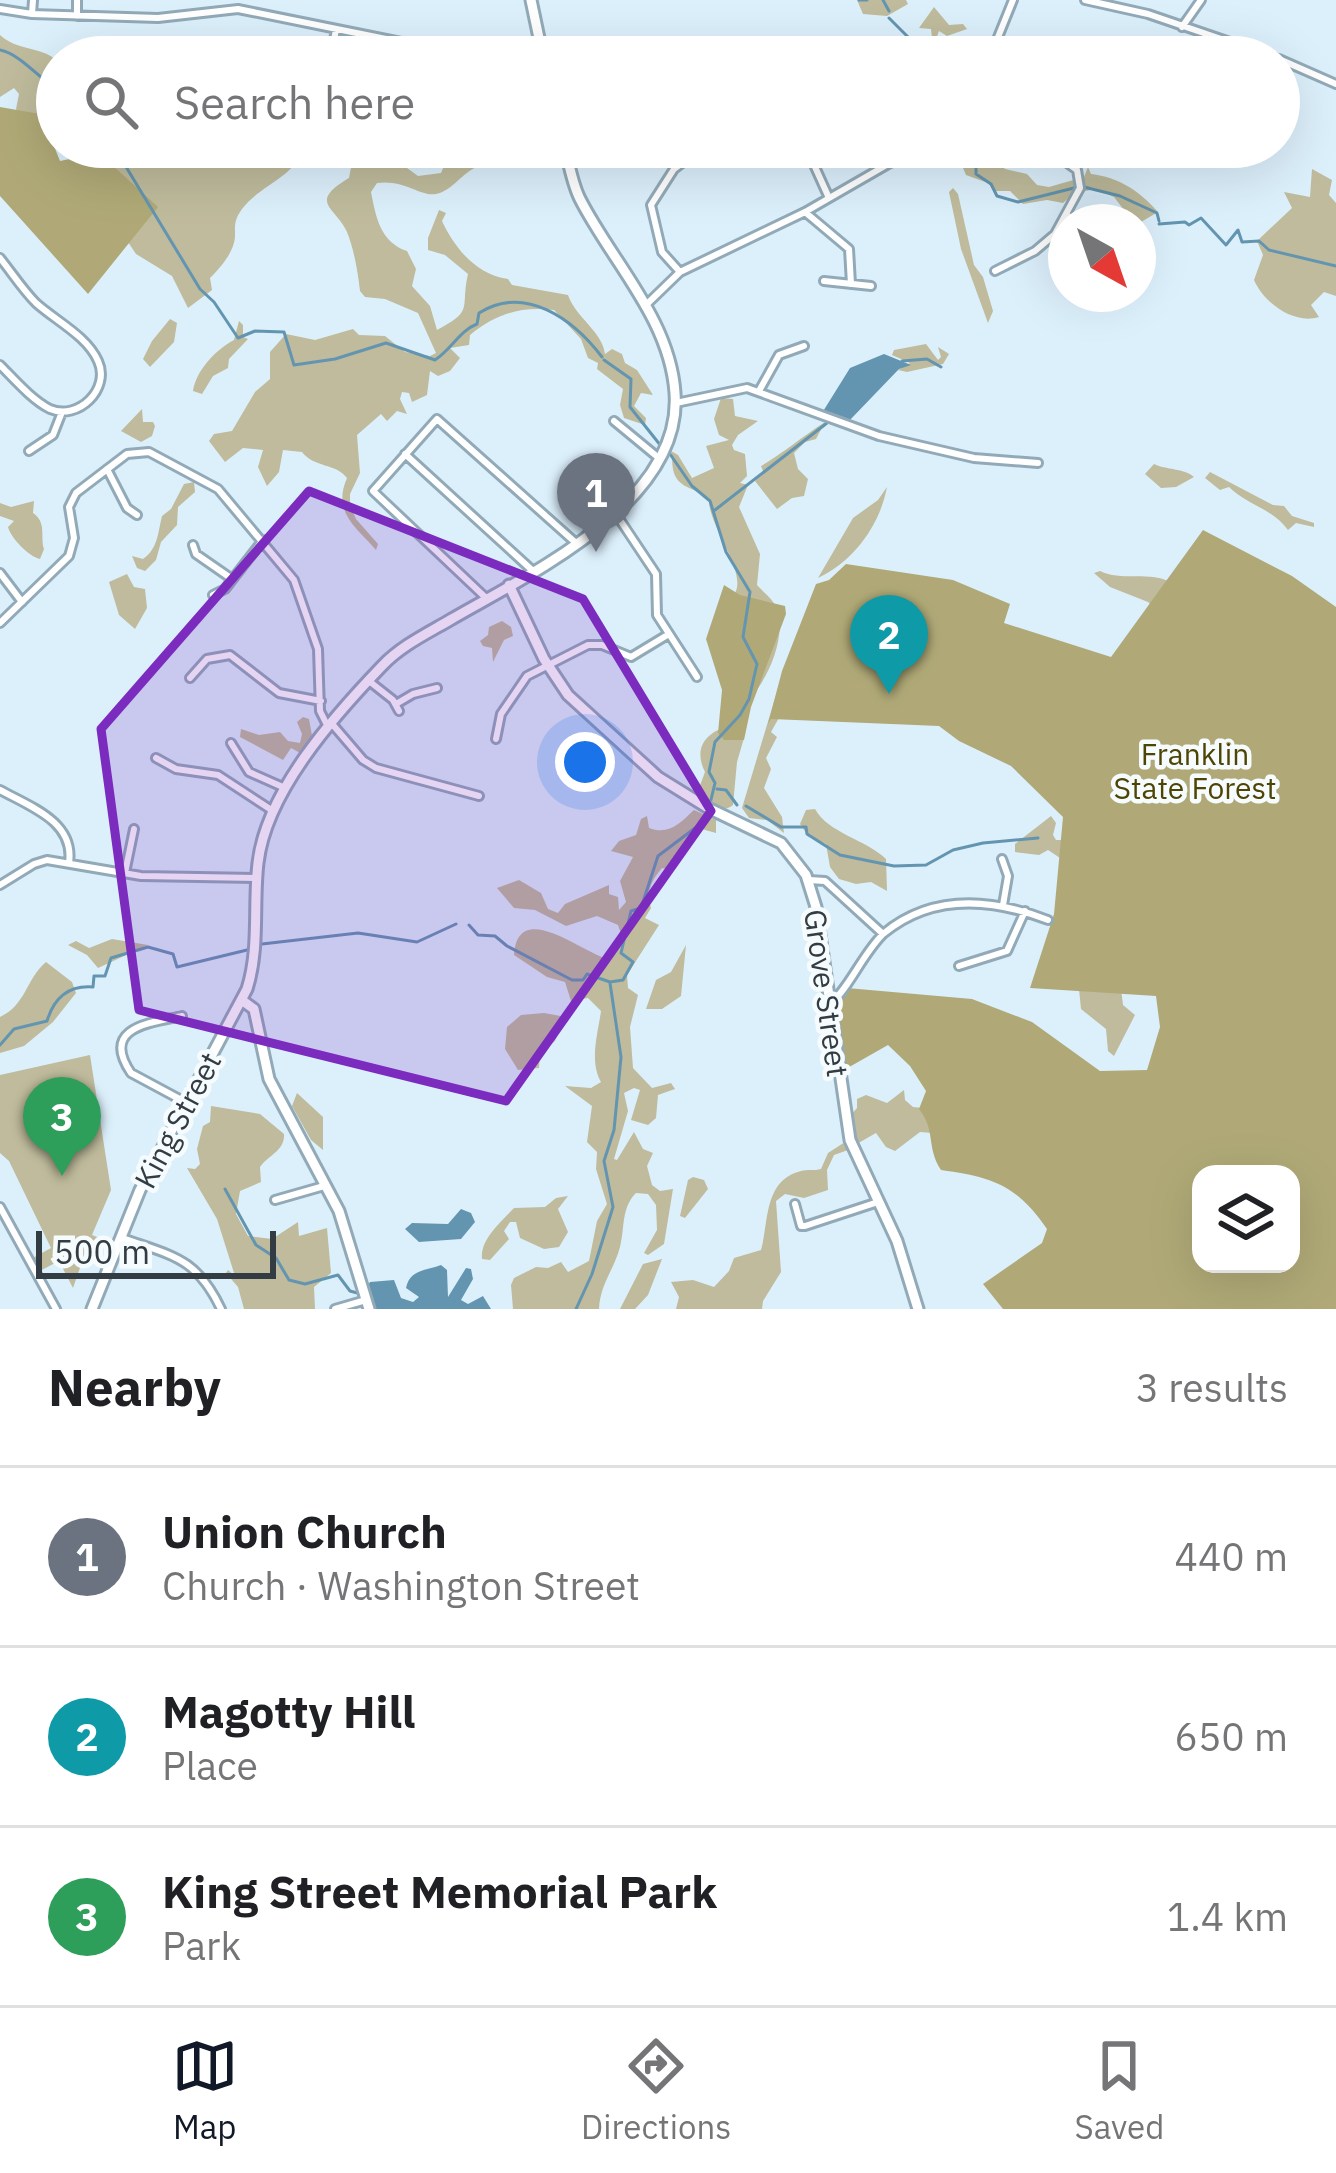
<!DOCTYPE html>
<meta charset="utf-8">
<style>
:root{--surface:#fff;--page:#f6f6f6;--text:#202124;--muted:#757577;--line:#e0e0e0;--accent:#111827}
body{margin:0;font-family:"IBM Plex Sans",sans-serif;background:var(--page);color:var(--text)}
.controls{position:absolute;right:36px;bottom:36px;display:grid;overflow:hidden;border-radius:24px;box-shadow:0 12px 48px #0002}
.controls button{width:108px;height:108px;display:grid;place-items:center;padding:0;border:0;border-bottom:3px solid var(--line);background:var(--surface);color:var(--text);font:60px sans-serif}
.compass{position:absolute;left:1048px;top:204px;width:108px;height:108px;border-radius:50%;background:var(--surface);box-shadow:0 12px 48px #0002;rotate:140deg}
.scale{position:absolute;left:36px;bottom:30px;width:240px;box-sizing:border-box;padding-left:12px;border:6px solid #323c42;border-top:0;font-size:33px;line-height:42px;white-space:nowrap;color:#323c42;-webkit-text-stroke:9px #f6fbfe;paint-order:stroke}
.you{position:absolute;left:585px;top:762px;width:42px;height:42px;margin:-30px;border:9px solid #fff;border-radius:50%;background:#1a73e8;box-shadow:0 0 0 18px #1a73e833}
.badge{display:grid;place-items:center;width:78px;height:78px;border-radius:50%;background:var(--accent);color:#fff;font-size:39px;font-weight:700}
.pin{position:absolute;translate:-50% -99px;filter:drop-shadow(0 3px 6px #0008)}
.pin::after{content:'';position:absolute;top:63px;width:42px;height:36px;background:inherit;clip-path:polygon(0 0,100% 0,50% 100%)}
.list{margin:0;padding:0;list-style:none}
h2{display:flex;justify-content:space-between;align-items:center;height:156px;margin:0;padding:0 48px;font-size:51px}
h2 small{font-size:39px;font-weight:400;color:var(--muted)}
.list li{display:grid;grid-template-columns:78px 1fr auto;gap:36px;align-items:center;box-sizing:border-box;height:180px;padding:0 48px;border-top:3px solid var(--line)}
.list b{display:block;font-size:45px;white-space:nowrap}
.list p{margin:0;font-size:39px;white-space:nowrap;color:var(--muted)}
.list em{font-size:39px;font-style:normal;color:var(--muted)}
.icon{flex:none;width:66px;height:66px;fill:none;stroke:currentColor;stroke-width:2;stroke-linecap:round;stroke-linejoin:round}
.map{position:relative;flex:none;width:1336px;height:1309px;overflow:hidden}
.search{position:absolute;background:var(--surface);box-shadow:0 12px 48px #0002;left:36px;right:36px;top:36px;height:132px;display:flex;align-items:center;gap:30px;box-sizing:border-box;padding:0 42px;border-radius:66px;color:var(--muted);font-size:45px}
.sheet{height:696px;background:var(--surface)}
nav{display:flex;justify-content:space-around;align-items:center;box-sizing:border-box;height:168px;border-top:3px solid var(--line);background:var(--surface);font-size:33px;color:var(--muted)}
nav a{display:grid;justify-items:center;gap:6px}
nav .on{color:var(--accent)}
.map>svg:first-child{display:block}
.green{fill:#bfbb9c}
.forest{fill:#b0a977;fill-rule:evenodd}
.water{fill:#6395b1}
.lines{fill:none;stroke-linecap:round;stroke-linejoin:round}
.stream{stroke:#6395b1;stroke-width:3}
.minor-casing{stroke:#92aab8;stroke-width:12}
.major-casing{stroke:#92aab8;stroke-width:15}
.minor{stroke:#fff;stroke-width:6}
.major{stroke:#fff;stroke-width:9}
.marked{fill:#7b2cbf;fill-opacity:0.2;stroke:#7b2cbf;stroke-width:9;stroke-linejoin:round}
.labels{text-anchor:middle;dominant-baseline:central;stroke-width:9;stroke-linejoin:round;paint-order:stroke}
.park-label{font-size:30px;fill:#4e4505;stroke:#f6fbfe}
.street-label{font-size:30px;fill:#323c42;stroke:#f6fbfe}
</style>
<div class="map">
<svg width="1336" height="1309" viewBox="0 0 1336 1309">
<rect width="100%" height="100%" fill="#dcf0fc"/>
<path class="green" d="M857 0H906L908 4 887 16 863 14Z
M934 7 949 25 963 24 967 29 947 36 939 31 933 47 931 29 919 28Z
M0 35C17 51 40 46 56 60L57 125 23 121 16 109 19 94 14 88 0 97Z
M93 147H304V149C293 178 260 185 242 209 234 220 235 225 235 237 234 252 221 267 210 278L212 290 188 308 172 276 136 254 126 239 100 173 104 157Z
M355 147H447H431L408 158 407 168 418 176 441 173 446 161H455L469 150 481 148 477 167C463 172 452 191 436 194 421 197 404 179 377 183L371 192C376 217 380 242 407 251L416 269 412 286 430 306 437 330C475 310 460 309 468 274L445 255 428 250V238L439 210 446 213 442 221C455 249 477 275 508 279L512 285 568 295C576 318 602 331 605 354L612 349 622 354 625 363 637 370 653 395 641 393 634 406 646 418 645 425 624 418 620 405 623 389 597 369 598 363 588 358 581 339 554 310C520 306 496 314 470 335L469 345 450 348 460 358 450 371 438 376 430 371 427 395 412 402 409 393 402 392 400 399 407 414 397 411 387 421 381 414 357 435 360 473 350 494V505L356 519 378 544 376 550C356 527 332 512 347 478 336 463 314 468 302 452L283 450 279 472 267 486 258 467 263 450 243 448 225 462 209 441 214 434 232 431 255 392 270 379V352L286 334 315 340 353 329 359 335 385 336 405 352 430 356 436 353 418 313 385 299 365 297 360 291C358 273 354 249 347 232 336 207 307 203 349 178Z
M961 147H981L1005 169 1027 174 1037 185 1049 187 1084 177 1088 167 1091 174C1118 177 1140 191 1158 212L1141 222 1124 210 1114 197 1096 189 1074 193 1063 203 1047 200 1023 204 1010 191H995L988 183 966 175 961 163Z
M1312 169 1332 180 1329 195 1336 203V296L1324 292 1311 305 1319 317C1294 325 1264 303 1254 280L1263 255 1257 241 1292 208 1284 192 1310 197Z
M953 188 958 194 974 265 983 277 993 311 988 323 961 249 949 192Z
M170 319 177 323 174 342 150 367 143 359 152 341Z
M239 321 243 325V337L248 339 229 359 228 368 213 376 202 394 193 391C196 371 215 350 234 340Z
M926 344 938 360 941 357 938 347 949 354 943 364 907 372 898 370 910 363 892 355 894 350Z
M721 398 733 399 735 416 758 421 738 435 732 445 734 450 745 454 747 476 740 483 748 485 739 507 760 554 757 585C763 592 772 598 776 607 787 633 771 671 756 691L734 595C749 573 709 528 709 500 700 489 685 490 677 479 671 471 673 460 671 451L678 455 692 478 714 468 706 446 729 440 719 435 714 419Z
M142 409 143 422H153L155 426 152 436 141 442 121 431Z
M825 422 816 439 805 442 794 453 798 469 808 479 804 496 792 498 777 509 755 481 763 471 761 466C783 453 802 437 825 422Z
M1154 464C1166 470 1184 468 1194 477L1176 487 1161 488 1145 474Z
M1210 472 1273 505 1284 506 1292 516 1314 523V527L1296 523 1288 530C1272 508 1247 505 1229 487L1220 490 1205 478Z
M194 482 195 492 178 507 177 525 161 542 156 560 145 571 137 568 132 556 143 559C158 549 158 532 162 516L171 509 184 484Z
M887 487C880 525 854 561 818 578L853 518 878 500Z
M34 501 33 513C47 522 40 537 44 549L40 559C28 556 11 538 8 527L14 521 0 516V503L11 507Z
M1100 571C1123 582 1150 570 1172 583L1156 610 1148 602 1110 587 1094 573Z
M127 574 134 587 145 589 147 608 135 629 119 615 109 582Z
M502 621 511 627 513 636 504 640 493 662 492 648 483 646 480 641 488 635 489 627Z
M782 675 780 716 771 732 777 737 766 758 771 769 764 788 782 817 784 833 767 820 749 818 742 808Z
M303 717 309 719 313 741 302 754 291 748 283 760 240 737 241 729 259 735 280 732 288 741 300 743 302 734 297 722Z
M718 730 744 738 737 762 733 805C721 815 707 803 696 796L705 772C696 754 700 739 718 730Z
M815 809C828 833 867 840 886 859L887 891 871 882 856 884 839 879 830 867 826 844 808 836 800 824 806 810Z
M694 810 716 820V833L698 828 671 870 662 868C651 881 646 891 651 908L645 918 659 925 627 975 628 988 638 995 630 1027 633 1068 652 1088 671 1083 675 1089 658 1095 656 1118 648 1125 631 1120 640 1090 634 1088 624 1093 628 1111 614 1159 617 1160 634 1132 643 1149 653 1153 647 1166 652 1185 660 1191 673 1189 664 1244 648 1255 644 1253 657 1230 656 1205 648 1194 636 1193C621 1208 625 1228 620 1247 614 1270 600 1284 599 1309H513L511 1285 514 1278 536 1267 548 1268 561 1262 568 1272 589 1261 597 1221 607 1204 596 1169 597 1152 587 1142 592 1106 565 1086 591 1088 601 1082C589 1061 598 1033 601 1011L588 998 571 1001 565 982 547 977 514 955C518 898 582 953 608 959L622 937 618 925 597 916 566 926 535 910 514 908 497 888 519 880 541 893 548 909 558 913 565 904 609 885V894L618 897 619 910 626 902 620 881 633 857 611 851 619 841 636 835 641 819 647 816 649 828C669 836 681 822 694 810Z
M1051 816 1056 823 1053 835 1056 840H1065L1060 858 1048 850 1039 855 1015 852V844Z
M112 939 148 945 98 968 87 955 68 945 76 941 89 948Z
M686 945 681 996 662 1009H646L656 980 671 972Z
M46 962 72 982 76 993 53 1022 24 1046 0 1053V1017C26 1005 26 979 46 962Z
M1336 985 1121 989 1123 1005 1135 1015 1114 1056 1108 1051 1106 1029 1081 1009 1079 989Z
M544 1013 566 1017 555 1041 540 1054 539 1068 518 1070 505 1049 507 1027 521 1015Z
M90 1055 111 1190 92 1235 117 1245 115 1250 89 1242 73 1288 59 1261 36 1273 29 1260 51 1248 9 1161 0 1153V1075Z
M904 1090 905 1100 913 1107 934 1109 932 1133 920 1132 895 1151 886 1147 876 1133 855 1145 850 1116 857 1108V1099L866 1095 887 1103Z
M297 1093 323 1117V1150L311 1140 292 1106Z
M211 1106 260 1114 284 1134C285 1151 268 1155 260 1167L261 1182 240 1191 236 1214 248 1236 272 1239 298 1222 299 1236 327 1228 331 1273 314 1287 315 1309H244L238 1287 226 1273 228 1270 235 1276 217 1219 187 1168 195 1169 200 1164 197 1149 203 1126 210 1122Z
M845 1142 848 1150 834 1155 827 1170 828 1190 804 1198 785 1194 776 1201 781 1272 763 1301 762 1309H676L679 1297 671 1282 693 1280 714 1287 729 1271 734 1258 761 1250C769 1224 763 1180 801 1171 807 1169 814 1171 821 1169L828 1153Z
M693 1177 704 1180 708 1189 685 1218 680 1216 688 1180Z
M568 1196 558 1209 568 1232 559 1247 544 1249 520 1238 516 1222H510L504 1231 509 1239 490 1260 482 1259C480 1239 501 1222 514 1208L545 1207 556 1198Z
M662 1259 648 1295 635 1309H620L643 1264Z"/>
<path class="forest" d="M0 107 57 117 54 146 60 161 99 153 158 207 88 294 0 196Z
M1203 530 1292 576 1336 607V1309H1003L983 1284 1042 1243 1047 1229C1017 1185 992 1177 941 1170 926 1147 936 1130 919 1109L926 1091 910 1066 888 1045 844 1070 835 1009 847 988 972 999 1032 1022 1100 1071 1147 1070 1160 1027 1156 996 1030 988 1054 914 1063 817 1011 766 959 741 939 726 771 719 768 724 782 671 816 584 829 580 846 564 953 580 1010 604 1004 623 1111 657ZM1201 1174H1291V1264H1201Z
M724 585 740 595 785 606 786 614 751 707 744 740H724L718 733 722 690 706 639Z"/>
<path class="water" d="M884 354 911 365 899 369 848 422 822 413 850 368Z
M461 1209 471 1213 475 1222 461 1239 419 1242 405 1229 412 1223 448 1224Z
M441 1265 447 1270 448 1297 466 1268 471 1269 473 1279 461 1300 468 1304 483 1296 491 1309H373L366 1289 370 1282 394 1280 401 1298 413 1302 419 1297 406 1288C410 1269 426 1271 441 1265Z"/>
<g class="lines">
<path class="stream" d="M859 0H867
M883 0 889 11
M889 18 920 49 919 57
M0 50C20 54 39 78 57 90
M114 147 200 289 214 302 238 338 255 331 284 332 294 365 335 359 386 343 435 360C452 349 459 331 477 324L479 313C525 284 573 319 602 357
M966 147 976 157V174L991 184 997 196 1018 202 1074 188
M1084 187 1120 196 1157 213 1159 221
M1159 224 1185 222 1189 225 1201 218 1226 245 1238 230 1242 242 1259 241 1269 250 1336 266
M604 360 631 379 630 407 661 446
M902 361 927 359 941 367
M715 510 827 423
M717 789 726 790 737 805
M746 806 781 827H806L807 834 840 855 894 866 926 865 953 850 983 843 1038 838
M469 925 478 935 495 936 507 946 572 980H583L587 974 610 982
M262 944 358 933 417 942 456 924
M610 982 623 980 633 962 621 953 631 911 641 908 658 856 703 822 708 812 715 783 709 772 715 742 740 715 749 699 757 664 743 637 750 592 726 552 710 501 692 486 670 454
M0 1045 14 1029 47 1021C54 998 68 985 93 987L94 976H105L111 958 148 947 173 954 177 967 247 950
M225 1189 256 1245 276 1258 289 1280 305 1284 338 1275 350 1291 361 1294
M576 1309 592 1274 613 1207 604 1161 614 1130 621 1057 610 983"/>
<defs>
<path id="minor" d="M1085 0 1148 14 1274 57
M0 9 32 14 158 18 238 9 401 42 430 46 470 42 541 54
M32 14 33 0
M77 16V0
M1182 27 1201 0
M331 57 336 29
M990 57 1013 0
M1279 59 1336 84
M806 147 829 198
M805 212 849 249 851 284
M1066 215 1079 222
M0 258C12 273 23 290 36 303 56 321 87 336 98 361 111 389 78 421 50 409 32 400 14 379 0 365
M995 271 1035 251 1055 234 1080 188 1077 170 1045 147
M680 272 662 252 651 205 674 169 703 147
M824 281 871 286
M647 304 680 272 805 212 890 163 942 147
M759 391 779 355 804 346
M676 403 747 388 879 436 974 458 1038 463
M614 421 660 459
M29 451 53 435 62 412
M405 454 533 571
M107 469 127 508 137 515
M616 514 656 574 657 615 697 677
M193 545 196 554 232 579
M0 573 22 602
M213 595 225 589 263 540
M486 598 373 491 437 419 576 543
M0 623 69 556 74 538 69 507 76 493 127 454 149 452 218 489 294 580 318 649 320 711 326 723 333 725 363 760 376 768 479 796
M190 678 207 659 230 655 279 693 321 701
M369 681 393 700 399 711
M396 704 413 694 437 688
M496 739 501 714 527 676 588 645H602L631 657 669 634
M231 743 249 772 285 788
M156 758 176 769 218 775 273 811
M0 790C31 807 75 822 69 863
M1002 859 1008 876 1003 905
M125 873 134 829
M809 880 825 881 883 934C862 955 849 988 831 1003
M0 885 34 864 47 860 141 876 257 878
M883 934C932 893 991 898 1048 920
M959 966 1007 951 1025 911
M182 1016C150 1023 100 1027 131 1073L185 1102
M275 1200 324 1186
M795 1204 801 1226H805L878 1202
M0 1207 56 1309
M120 1237C171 1256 196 1256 221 1309
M335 1309 366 1300"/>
<path id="major" d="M531 0 543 57
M509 585 544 659 568 695 658 777 708 808 781 843 806 875 816 907 850 1140 897 1241 918 1309
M243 1001 254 1009 269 1079 339 1211 369 1309
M92 1309 140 1190 247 989C260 948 253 905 258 863 266 792 334 716 382 666 401 646 426 634 450 620 529 574 683 503 675 393 670 319 612 262 580 199 572 183 569 164 565 147"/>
</defs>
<use href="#minor" class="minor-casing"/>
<use href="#major" class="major-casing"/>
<use href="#minor" class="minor"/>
<use href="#major" class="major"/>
</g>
<path class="marked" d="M309 491 583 599 711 811 506 1101 139 1010 101 729Z"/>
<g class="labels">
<g class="park-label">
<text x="1195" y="753">Franklin<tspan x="1195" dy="34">State Forest</tspan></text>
</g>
<g class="street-label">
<text transform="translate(827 993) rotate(82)">Grove Street</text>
<text transform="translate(177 1120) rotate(-62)">King Street</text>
</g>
</g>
</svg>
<div class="controls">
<button><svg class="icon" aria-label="layers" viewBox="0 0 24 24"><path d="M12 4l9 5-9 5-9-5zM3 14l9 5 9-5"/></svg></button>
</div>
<svg class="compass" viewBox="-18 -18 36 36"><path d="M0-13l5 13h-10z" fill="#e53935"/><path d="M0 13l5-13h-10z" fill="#757577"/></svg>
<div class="scale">500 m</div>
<div class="you"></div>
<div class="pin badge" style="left:596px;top:552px;background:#6b7280">1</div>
<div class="pin badge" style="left:889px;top:694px;background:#0f9aa8">2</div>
<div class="pin badge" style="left:62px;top:1176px;background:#2e9e5b">3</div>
<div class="search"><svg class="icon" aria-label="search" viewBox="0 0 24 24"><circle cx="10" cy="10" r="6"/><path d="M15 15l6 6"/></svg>Search here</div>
</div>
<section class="sheet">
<h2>Nearby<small>3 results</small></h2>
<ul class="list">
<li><span class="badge" style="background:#6b7280">1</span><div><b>Union Church</b><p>Church · Washington Street</p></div><em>440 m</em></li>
<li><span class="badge" style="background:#0f9aa8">2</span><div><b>Magotty Hill</b><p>Place</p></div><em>650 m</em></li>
<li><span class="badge" style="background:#2e9e5b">3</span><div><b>King Street Memorial Park</b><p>Park</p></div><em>1.4 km</em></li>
</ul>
</section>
<nav>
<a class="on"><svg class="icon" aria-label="map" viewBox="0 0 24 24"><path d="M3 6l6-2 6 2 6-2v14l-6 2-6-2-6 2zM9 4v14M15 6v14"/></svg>Map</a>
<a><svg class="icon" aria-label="directions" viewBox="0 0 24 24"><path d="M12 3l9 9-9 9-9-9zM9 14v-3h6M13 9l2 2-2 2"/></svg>Directions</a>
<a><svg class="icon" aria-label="saved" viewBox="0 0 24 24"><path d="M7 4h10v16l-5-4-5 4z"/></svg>Saved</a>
</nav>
